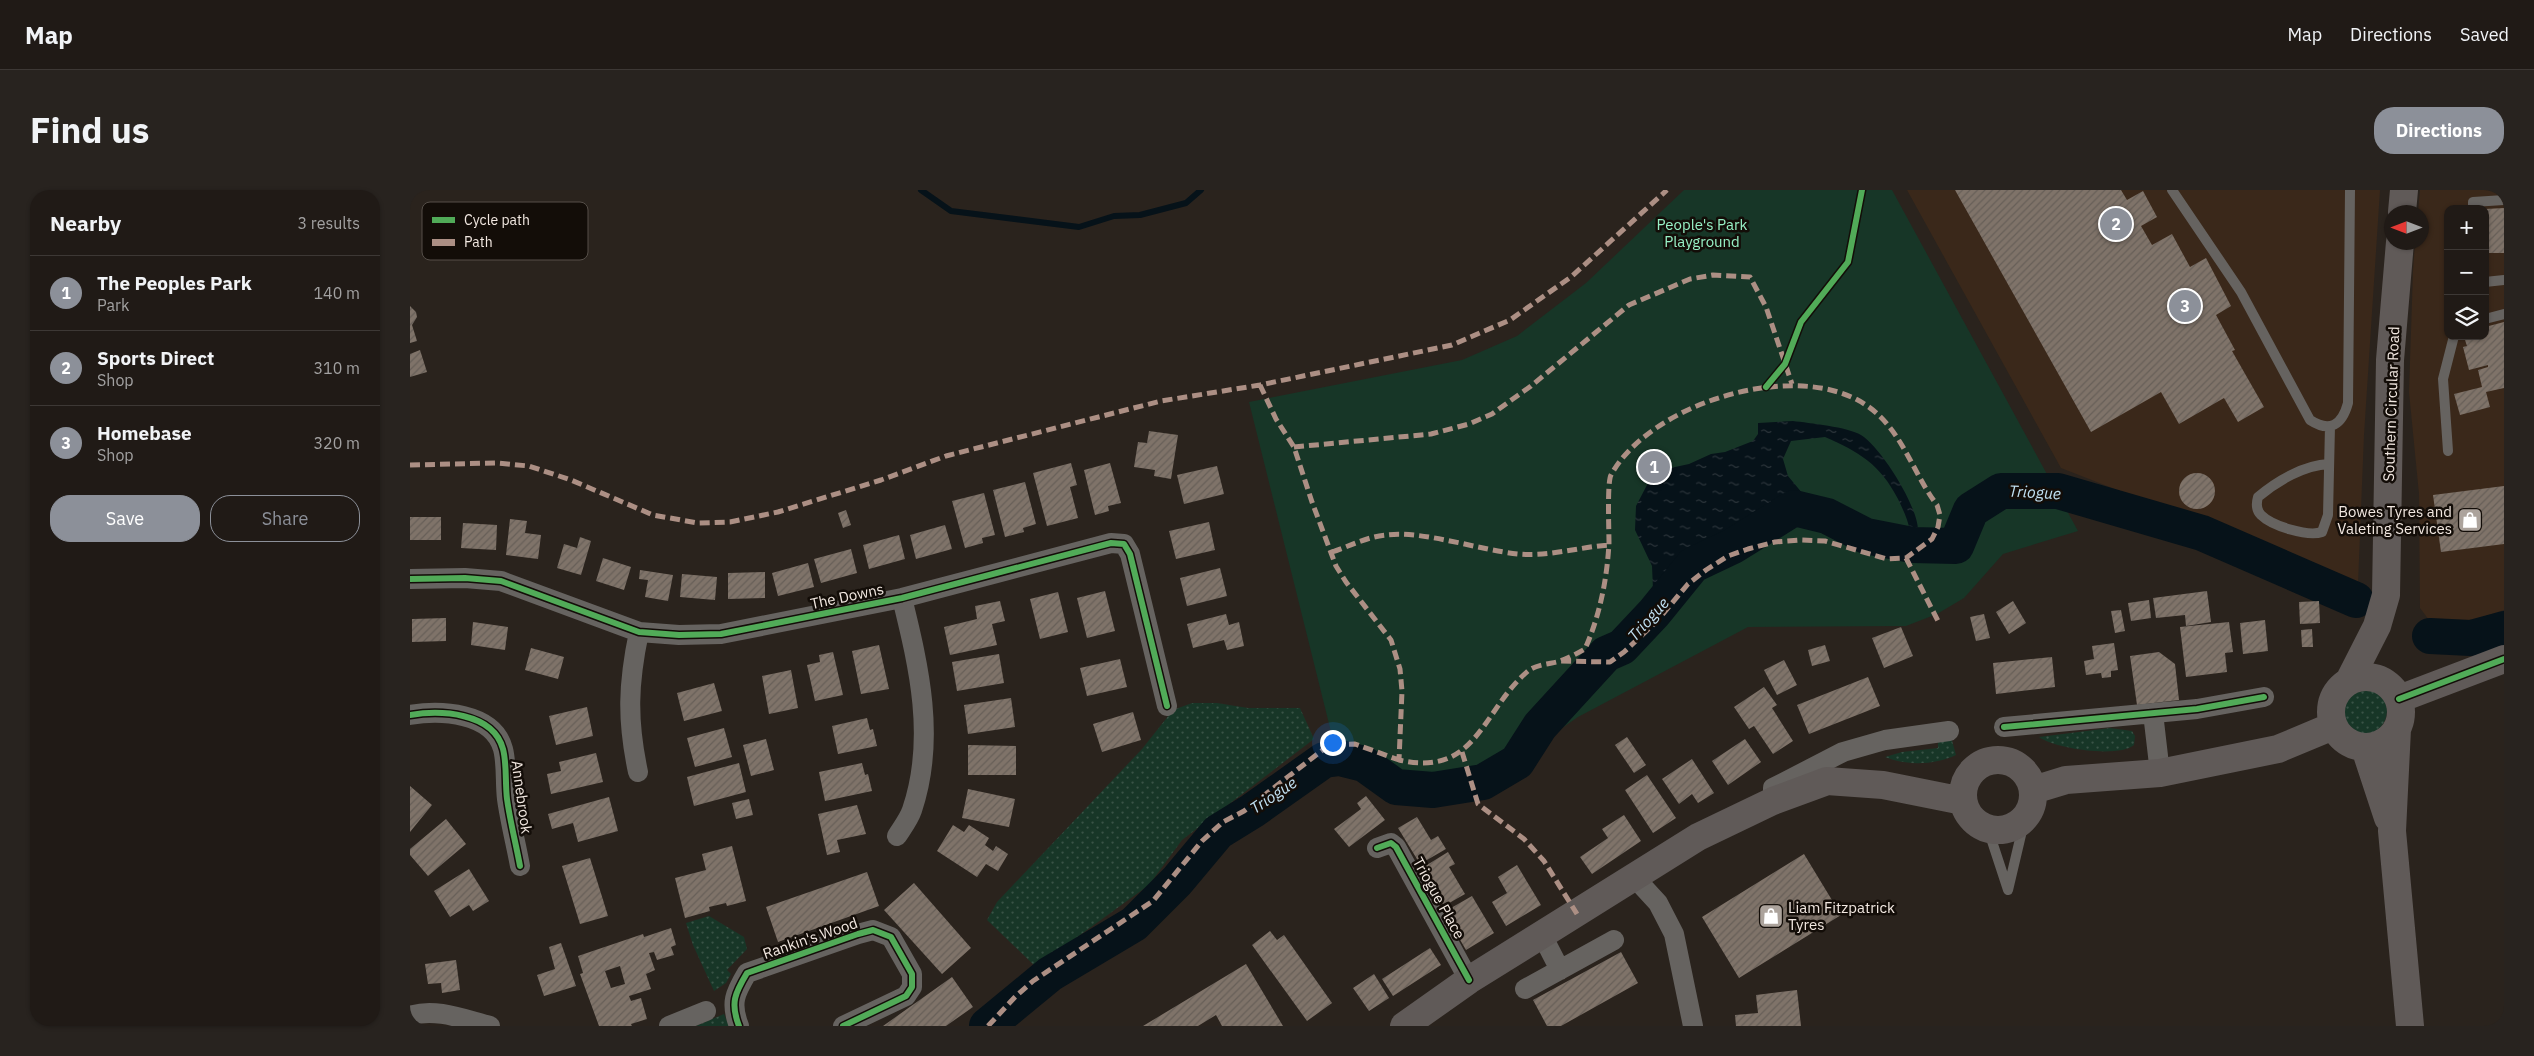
<!DOCTYPE html>
<meta charset="utf-8">
<style>
:root{--surface:#201a16;--page:#28231f;--text:#f1f3f6;--muted:#a2a1a1;--line:#3d3835;--accent:#8c9099}
body{margin:0;font-family:"IBM Plex Sans",sans-serif;background:var(--page);color:var(--text)}
.controls{position:absolute;right:15px;top:15px;display:grid;overflow:hidden;border-radius:10px;box-shadow:0 1px 4px #0004}
.controls button{width:45px;height:45px;display:grid;place-items:center;padding:0;border:0;border-bottom:1px solid var(--line);background:var(--surface);color:var(--text);font:25px sans-serif}
.compass{position:absolute;left:1974px;top:15px;width:45px;height:45px;border-radius:50%;background:var(--surface);box-shadow:0 1px 4px #0004;rotate:270deg}
.you{position:absolute;left:922px;top:552px;width:18px;height:18px;margin:-12px;border:4px solid #fff;border-radius:50%;background:#1a73e8;box-shadow:0 0 0 8px #1a73e833}
.badge{display:grid;place-items:center;width:32px;height:32px;border-radius:50%;background:var(--accent);color:#fff;font-size:16px;font-weight:700}
.pin{position:absolute;translate:-50% -50%;border:2px solid #fff;box-shadow:0 1px 5px #0006}
.list{margin:0;padding:0;list-style:none}
h2{display:flex;justify-content:space-between;align-items:center;height:65px;margin:0;padding:0 20px;font-size:21px}
h2 small{font-size:16px;font-weight:400;color:var(--muted)}
.list li{display:grid;grid-template-columns:32px 1fr auto;gap:15px;align-items:center;box-sizing:border-box;height:75px;padding:0 20px;border-top:1px solid var(--line)}
.list b{display:block;font-size:19px;white-space:nowrap}
.list p{margin:0;font-size:16px;white-space:nowrap;color:var(--muted)}
.list em{font-size:16px;font-style:normal;color:var(--muted)}
.actions{display:flex;gap:10px;padding:15px 20px}
.actions a{flex:1;padding:11px 0;border:1px solid var(--accent);border-radius:20px;text-align:center;font-size:18px;color:var(--accent)}
.actions .main{background:var(--accent);color:#fff}
.icon{flex:none;width:28px;height:28px;fill:none;stroke:currentColor;stroke-width:2;stroke-linecap:round;stroke-linejoin:round}
.map{position:relative;flex:none;width:2094px;height:836px;overflow:hidden;border-radius:20px}
header{display:flex;align-items:center;gap:30px;box-sizing:border-box;height:70px;padding:0 25px;background:var(--surface);border-bottom:1px solid var(--line)}
header strong{font-size:24px}
nav{display:flex;gap:28px;margin-inline-start:auto;font-size:18px}
.intro{display:flex;align-items:center;justify-content:space-between;box-sizing:border-box;height:120px;padding:0 30px}
h1{margin:0;font-size:35px}
.button{padding:12px 22px;border-radius:20px;background:var(--accent);color:#fff;font-size:18px;font-weight:700}
main{display:flex;gap:30px;padding:0 30px}
aside{flex:1;background:var(--surface);border-radius:20px;box-shadow:0 1px 4px #0004}
.map>svg:first-child{display:block}
.built{fill:#3a281a;fill-rule:evenodd}
.grass{fill:url(#grass-dots)}
.park{fill:#173627}
.water{fill:url(#water-ripples);fill-rule:evenodd}
.lines{fill:none;stroke-linecap:round;stroke-linejoin:round}
.stream{stroke:#061219;stroke-width:6}
.river{stroke:#061219;stroke-width:36}
.building{fill:url(#building-hatch);fill-rule:evenodd}
.service{stroke:#666360;stroke-width:10}
.minor{stroke:#666360;stroke-width:20}
.secondary{stroke:#605a58;stroke-width:28}
.quiet{stroke:#ac8f84;stroke-width:5;stroke-dasharray:10 5;stroke-linecap:butt}
.cycleway-casing{stroke:#130d08;stroke-width:9}
.cycleway{stroke:#51ab58;stroke-width:6}
.labels{text-anchor:middle;dominant-baseline:central;stroke-width:5;stroke-linejoin:round;paint-order:stroke}
.park-label{font-size:15px;fill:#97f0c5;stroke:#130d08}
.street-label{font-size:15px;fill:#f2e8e1;stroke:#130d08}
.poi-label{font-size:15px;fill:#f2e8e1;stroke:#130d08;text-anchor:end}
.water-label{font-size:16px;font-style:italic;fill:#c1e1f3;stroke:#130d08}
.key{fill:#130d08;stroke:#564f49;stroke-width:1}
.key-label{font-size:14px;fill:#f2e8e1}
</style>
<header>
<strong>Map</strong>
<nav><a>Map</a><a>Directions</a><a>Saved</a></nav>
</header>
<div class="intro"><h1>Find us</h1><a class="button">Directions</a></div>
<main>
<aside>
<h2>Nearby<small>3 results</small></h2>
<ul class="list">
<li><span class="badge">1</span><div><b>The Peoples Park</b><p>Park</p></div><em>140 m</em></li>
<li><span class="badge">2</span><div><b>Sports Direct</b><p>Shop</p></div><em>310 m</em></li>
<li><span class="badge">3</span><div><b>Homebase</b><p>Shop</p></div><em>320 m</em></li>
</ul>
<div class="actions"><a class="main">Save</a><a>Share</a></div>
</aside>
<div class="map">
<svg width="2094" height="836" viewBox="0 0 2094 836">
<defs>
<pattern id="grass-dots" width="8" height="8" patternUnits="userSpaceOnUse" patternTransform="scale(1.25)"><rect width="8" height="8" fill="#173627"/><path d="M2 2h.1M6 6h.1" fill="none" stroke="#395346" stroke-width="1.8" stroke-linecap="round"/></pattern>
<pattern id="water-ripples" width="26" height="14" patternUnits="userSpaceOnUse" patternTransform="scale(1.25)"><rect width="26" height="14" fill="#061219"/><path d="M2 4q2-2 4 0t4 0M15 11q2-2 4 0t4 0" fill="none" stroke="#2b343a"/></pattern>
<pattern id="building-hatch" width="6" height="6" patternUnits="userSpaceOnUse" patternTransform="scale(1.25)"><rect width="6" height="6" fill="#7f7369"/><path d="M-1 1l2-2M0 6l6-6M5 7l2-2" fill="none" stroke="#675f58"/></pattern>
</defs>
<rect width="100%" height="100%" fill="#2a231d"/>
<path class="built" d="M1497 0H1970L1954 245 1948 394 1651 278Z
M2010 0H2094V420L2052 434H2022L2010 418 2009 304 1999 202 2003 81 2005 53 2012 52V22H2008ZM2038 19H2075V146H2038Z"/>
<path class="grass" d="M1931 521a23 23 0 1 1 46 0a23 23 0 1 1-46 0Z
M782 513H807L838 518H890L904 549 772 650 739 695 626 777 577 730 587 712 732 559 763 520Z
M1700 538 1722 541 1725 546 1724 555C1709 568 1645 559 1629 547Z
M1541 547 1546 565C1525 575 1497 576 1475 567L1492 562 1528 558V549Z
M299 726 334 747 337 759 317 780 321 784 316 793 304 801 283 755 276 733Z
M314 824 319 836H286Z"/>
<path class="park" d="M1274 0H1482L1668 341 1593 364 1554 408 1527 424 1496 436 1338 437 1168 527 1126 556 1111 577 1074 598 1014 613 976 602 931 582 839 212 1052 170 1107 146 1176 93Z"/>
<path class="water" d="M1383 231C1399 233 1438 237 1451 245 1471 257 1509 318 1508 341 1507 345 1504 351 1502 355L1456 346 1417 326 1384 318 1323 356 1283 375 1244 423 1242 376 1225 340 1226 316 1237 295 1251 280 1279 274 1301 264 1315 262 1343 251 1348 244V233ZM1415 247C1449 262 1470 274 1488 309 1493 320 1498 329 1500 342L1493 349 1452 340 1409 319 1398 310 1378 286 1373 269 1381 251Z"/>
<g class="lines">
<path class="stream" d="M511 0 541 21 669 37 704 26 730 25 776 13 791 0"/>
<path class="river" d="M2020 446 2061 448 2094 439
M577 836 640 784 724 734 767 691 808 642 842 621 914 570 930 568 954 574 986 597 1023 600 1073 592 1107 572 1130 536 1196 464 1212 457 1244 423 1283 375 1323 356 1384 318 1417 326 1456 346 1502 355 1546 356 1561 320 1591 301H1648L1792 343 1946 410"/>
</g>
<path class="building" d="M1545 0H1711L1717 10 1733 1 1747 27 1731 36 1742 55 1762 44 1780 77 1796 68 1821 116 1806 125 1825 160 1822 161 1854 217 1828 232 1814 208 1769 234 1751 202 1681 242Z
M2094 18V63H2075V19Z
M0 116 6 122 7 127 2 135 7 151 0 153Z
M2094 132V198L2076 202 2080 217 2050 225 2044 204 2072 197 2068 180 2078 177V175L2059 180 2053 157 2057 156 2054 147 2075 146V137Z
M10 160 17 182 0 187V164Z
M739 241 768 245 761 289 744 286 745 280 724 277 728 252 737 253Z
M661 273 667 295 660 297 668 328 637 336 623 283Z
M700 273 711 313 698 316 699 321 685 325 674 280Z
M807 276 814 304 774 314 767 285Z
M1769 301a18 18 0 1 1 36 0a18 18 0 1 1-36 0Z
M615 292 626 334 613 338 614 342 595 347 583 300Z
M2094 296V354L2031 362 2023 305Z
M574 303 585 345 572 348 573 353 555 358 542 311Z
M436 320 441 335 433 338 428 323Z
M0 327H31V350H0Z
M100 329 117 331 115 343 131 345 128 369 96 365Z
M799 332 805 360 766 369 759 341Z
M53 333 87 335 86 360 51 358Z
M535 335 542 359 506 369 500 345Z
M489 345 495 369 459 379 453 355Z
M170 347 181 351 171 385 147 378 154 354 167 358Z
M441 359 447 383 411 393 404 369Z
M193 368 221 377 214 400 186 391Z
M398 373 404 397 368 406 362 383Z
M810 378 817 406 777 416 770 388Z
M230 380 263 385 258 411 235 407 238 390 229 389Z
M355 382V408L318 409V383Z
M272 384 307 387 305 410 270 407Z
M695 401 705 441 677 448 667 408Z
M1797 401 1801 432 1776 436 1775 425 1746 428 1743 408Z
M648 402 658 442 630 449 620 409Z
M1739 410 1741 428 1721 431 1718 413Z
M590 411 595 431 582 434 587 455 540 465 534 437 567 429 565 416Z
M1603 411 1616 433 1599 444 1586 422Z
M1909 411 1910 433 1890 434 1889 412Z
M1711 420 1715 441 1705 443 1701 421Z
M816 424 819 435 829 432 834 456 817 460 814 450 783 458 777 434Z
M1574 424 1580 448 1566 451 1560 427Z
M36 428V451L2 452V429Z
M1855 430 1858 461 1833 464 1830 433Z
M63 432 98 437 95 460 61 455Z
M1819 432 1823 462 1815 463 1817 482 1776 487 1770 437Z
M1491 437 1503 466 1474 478 1462 448Z
M1902 439 1903 457H1892L1891 440Z
M1704 453 1708 480 1701 481V487L1692 488 1691 483 1676 485 1674 471 1684 469 1682 456Z
M469 455 479 499 451 504 442 461Z
M1415 455 1420 471 1402 476 1398 460Z
M121 458 154 467 148 489 115 480Z
M423 462 433 505 405 511 397 475 410 472 409 465Z
M1749 462 1765 474 1769 510 1727 515 1720 466Z
M589 464 594 493 547 501 542 472Z
M1642 467 1645 497 1586 504 1583 473Z
M710 469 717 497 677 506 670 478Z
M1374 470 1387 495 1367 505 1354 480Z
M381 480 388 518 359 524 352 486Z
M1458 487 1470 516 1399 544 1387 515Z
M304 493 312 521 274 531 267 503Z
M1354 497 1367 515 1362 518 1383 551 1363 564 1344 536 1339 539 1324 517Z
M601 508 605 537 558 544 554 515Z
M177 517 183 546 146 555 139 526Z
M723 522 731 550 692 562 683 534Z
M457 528 460 540 463 539 467 556 428 564 422 536Z
M314 538 322 567 285 577 277 548Z
M1217 547 1236 575 1224 583 1205 555Z
M356 549 364 580 341 586 333 555Z
M1335 549 1351 572 1318 595 1302 571Z
M558 555 606 556V585H558Z
M186 563 193 592 141 604 137 584 151 581 149 572Z
M1282 569 1304 603 1288 613 1282 604 1269 614 1252 589Z
M329 573 336 602 284 616 277 587Z
M452 573 455 585 458 584 462 601 415 611 409 582Z
M1237 585 1266 628 1243 643 1215 600Z
M0 596 22 615 0 642Z
M558 599 605 609 599 637 552 628Z
M956 606 975 630 939 657 924 639 951 619 947 613Z
M199 607 208 641 168 652 163 633 142 639 138 624Z
M339 609 343 625 326 629 322 613Z
M447 615 456 644 427 650 430 662 417 665 408 624Z
M1214 625 1231 651 1182 684 1170 667 1198 648 1192 639Z
M1007 627 1021 650 1028 646 1036 659 1010 674 988 638Z
M36 629 56 654 18 686 0 665V659Z
M543 635 554 642 559 635 579 648 575 655 583 661 586 656 598 664 588 681 576 674 567 687 527 661Z
M322 656 336 711 317 716 316 713 299 717 300 721 275 728 265 688 296 680 292 664Z
M1038 662 1045 674 1039 677 1055 704 1034 716 1012 678Z
M1394 664 1431 725 1329 788 1292 727Z
M180 668 198 726 170 734 152 676Z
M1107 675 1131 715 1096 736 1082 712 1097 703 1088 687Z
M59 679 79 711 63 721 59 715 40 727 24 701Z
M457 682 469 716 368 752 356 717Z
M504 693 561 758 532 784 474 720Z
M1062 706 1084 743 1056 760 1034 722Z
M261 738 266 755 261 757 264 765 247 770 244 762 239 763 245 780 236 784 241 799 219 806 221 811 231 808 237 829 221 834 222 836H189L170 784 173 783 168 766 233 744 234 747ZM210 776 215 794 201 798 195 781Z
M860 741 867 750 874 745 922 813 897 831 842 755Z
M151 753 166 796 134 806 127 785 145 779 139 757Z
M1020 758 1031 775 983 806 972 789Z
M1211 762 1228 793 1151 836H1137L1123 810Z
M46 770 50 800 32 803 31 793 18 794 15 774Z
M836 774 873 836H812L806 825 788 836H733Z
M964 784 979 808 959 821 943 798Z
M542 787 563 817 536 836H473Z
M1387 800 1391 836H1326L1325 825 1348 823 1346 805Z"/>
<g class="lines">
<path class="service" d="M1762 0 1831 102 1900 230C1920 243 1932 235 1938 213L1940 0
M2063 19V12L2094 10
M2075 92 2094 90
M2075 129 2094 124
M2038 261 2033 189 2044 146
M1919 274C1894 275 1867 291 1848 307 1846 314 1846 320 1851 325 1862 336 1898 347 1912 342L1918 325 1920 236
M1578 639 1598 700 1615 628"/>
<path class="minor" d="M0 389 55 388 91 391 229 442 269 445 311 444 492 408 701 353 714 354 720 364 757 516
M1743 523 1750 583
M0 525C30 520 83 522 93 559 97 574 95 593 97 609 100 631 106 654 110 676
M1594 537 1787 519 1854 507
M228 582C217 530 218 494 229 442
M1363 611V598L1433 562 1475 550 1539 541
M487 646C492 638 499 629 502 620 526 549 509 477 492 408
M967 658 981 653 986 657 1059 790
M1225 688 1248 713 1264 744 1283 836
M1132 745 1150 780
M1115 799 1204 750
M0 826C25 817 56 830 80 836
M259 836 296 821
M329 836C320 813 325 803 337 783L448 744 463 740 481 747 502 784V797L496 806 433 836"/>
<path class="secondary" d="M1992 22 1994 0
M1921 522a35 35 0 1 1 70 0a35 35 0 1 1-70 0Z
M1939 491 1967 436 1976 405 1980 170 1990 52
M1989 509 2094 469
M1987 539 1982 641 2000 836
M1955 558 1978 628
M1553 605a35 35 0 1 1 70 0a35 35 0 1 1-70 0Z
M1623 600 1656 590 1750 583 1868 559 1923 536
M994 836 1059 790 1288 647 1363 611 1417 591 1473 595 1553 611"/>
<path class="quiet" d="M850 195 866 229 884 257 902 312 926 376 936 392 981 450 990 479 992 501 989 570C1067 588 1072 520 1118 481 1125 475 1138 474 1147 472 1157 469 1166 464 1175 459 1190 425 1197 389 1199 353 1199 341 1197 292 1201 285 1240 213 1386 168 1456 215 1492 239 1502 282 1527 315L1530 325 1528 337 1522 349 1496 368 1477 369 1415 351 1390 350 1365 352 1338 359 1318 366 1296 380 1278 394 1247 431 1214 462 1200 472 1148 471
M884 257 1021 244 1059 234 1082 224 1121 196 1219 115 1280 89 1303 85 1340 87 1356 117 1382 194
M0 275 86 273 119 276 161 290 243 325 288 333 320 332 368 322 471 290 536 266 751 211 850 195 1042 155 1100 130 1161 87 1257 0
M922 362C940 356 956 347 976 345 1012 340 1069 360 1108 364 1138 367 1169 357 1199 355
M1496 368 1528 431
M1052 562 1068 614 1114 649 1134 671 1167 724
M578 836 605 807 623 791 743 711 792 651 813 632 834 621 919 555 945 554 989 570"/>
<defs>
<path id="cycleway" d="M1356 197 1375 174 1391 132 1438 72 1452 0
M0 389 55 388 91 391 229 442 269 445 311 444 492 408 701 353 714 354 720 364 757 516
M1989 509 2094 469
M0 525C30 520 83 522 93 559 97 574 95 593 97 609 100 631 106 654 110 676
M1594 537 1787 519 1854 507
M967 658 981 653 986 657 1059 790
M329 836C320 813 325 803 337 783L448 744 463 740 481 747 502 784V797L496 806 433 836"/>
</defs>
<use href="#cycleway" class="cycleway-casing"/>
<use href="#cycleway" class="cycleway"/>
</g>
<defs>
<symbol id="shop-square" viewBox="-11 -11 22 22"><rect x="-9" y="-9" width="18" height="18" rx="4" fill="#aca39c" stroke="#130d08"/><path d="M-5-2.5h2.3a2.7 3.5 0 0 1 5.4 0H5L5.5 6h-11ZM-1.5-2.5h3a1.5 2.3 0 0 0-3 0Z" fill="#fff"/></symbol>
</defs>
<g fill-rule="evenodd">
<use href="#shop-square" x="2046" y="316" width="28" height="28"/>
<use href="#shop-square" x="1347" y="712" width="28" height="28"/>
</g>
<g class="labels">
<g class="park-label">
<text x="1292" y="34">People's Park<tspan x="1292" dy="17">Playground</tspan></text>
</g>
<g class="street-label">
<text transform="translate(1981 214) rotate(-88)">Southern Circular Road</text>
<text transform="translate(437 406) rotate(-12)">The Downs</text>
<text transform="translate(112 607) rotate(82)">Annebrook</text>
<text transform="translate(1029 708) rotate(61)">Triogue Place</text>
<text transform="translate(400 748) rotate(-19)">Rankin's Wood</text>
</g>
<g class="poi-label">
<text x="2042" y="321">Bowes Tyres and<tspan x="2042" dy="17">Valeting Services</tspan></text>
<text x="1378" y="717" text-anchor="start">Liam Fitzpatrick<tspan x="1378" dy="17">Tyres</tspan></text>
</g>
<g class="water-label">
<text transform="translate(1625 302) rotate(3)">Triogue</text>
<text transform="translate(1238 429) rotate(-48)">Triogue</text>
<text transform="translate(863 605) rotate(-34)">Triogue</text>
</g>
</g>
<rect x="12" y="12" width="166" height="58" rx="8" class="key"/>
<rect x="22" y="27" width="23" height="6" fill="#51ab58"/>
<rect x="22" y="49" width="23" height="7" fill="#ac8f84"/>
<g class="key-label">
<text x="54" y="35">Cycle path</text>
<text x="54" y="57">Path</text>
</g>
</svg>
<div class="controls">
<button>+</button>
<button>−</button>
<button><svg class="icon" aria-label="layers" viewBox="0 0 24 24"><path d="M12 4l9 5-9 5-9-5zM3 14l9 5 9-5"/></svg></button>
</div>
<svg class="compass" viewBox="-18 -18 36 36"><path d="M0-13l5 13h-10z" fill="#e53935"/><path d="M0 13l5-13h-10z" fill="#a2a1a1"/></svg>
<div class="you"></div>
<div class="pin badge" style="left:1244px;top:277px">1</div>
<div class="pin badge" style="left:1706px;top:34px">2</div>
<div class="pin badge" style="left:1775px;top:116px">3</div>
</div>
</main>
